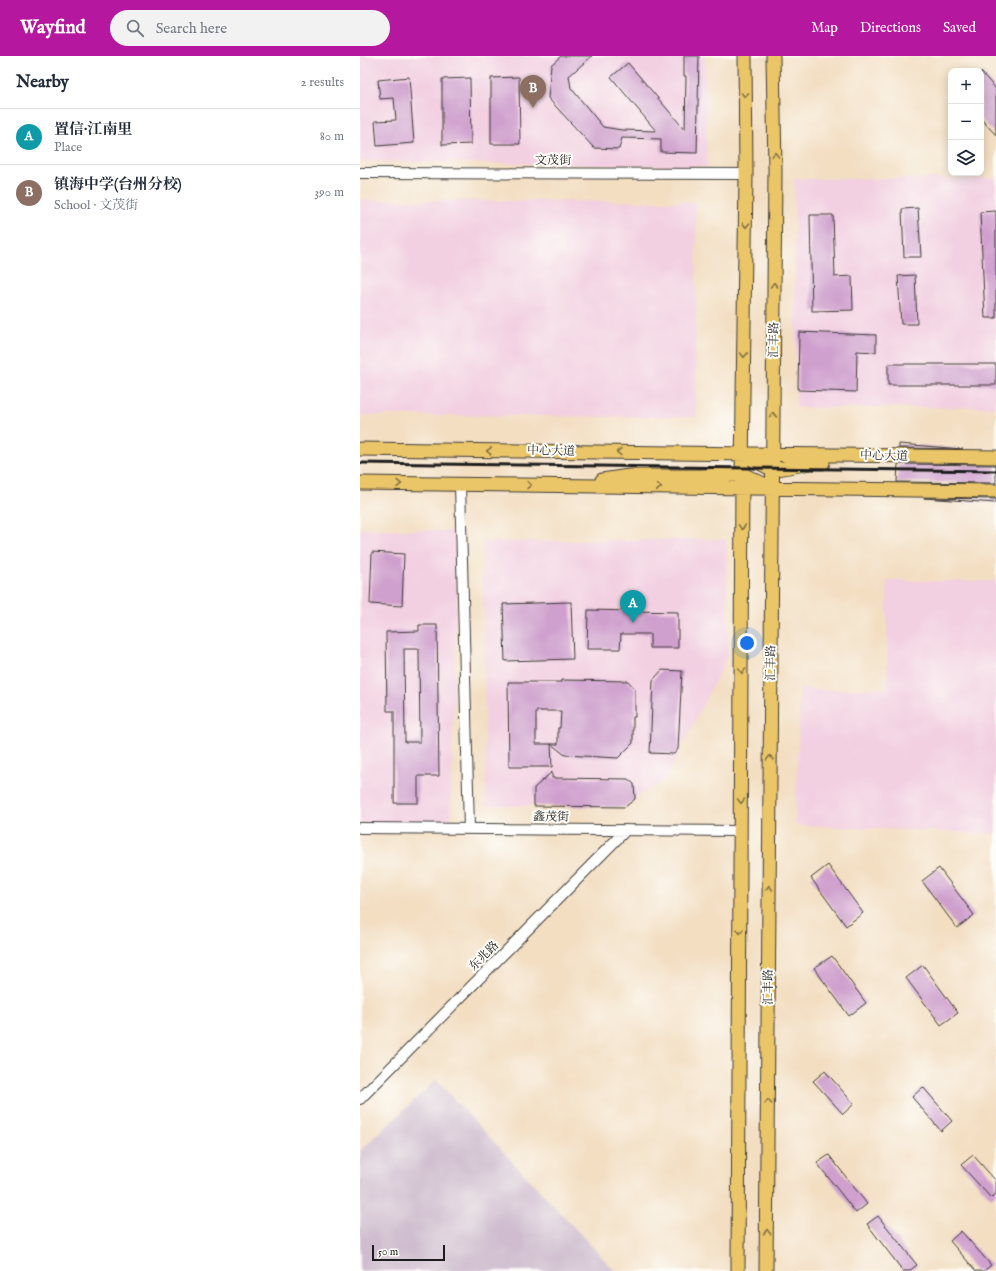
<!DOCTYPE html>
<meta charset="utf-8">
<style>
:root{--surface:#fff;--page:#f2f2f3;--text:#1f2937;--muted:#747a83;--line:#e0e1e3;--accent:#b5179e}
body{margin:0;font-family:"IM FELL English","Noto Serif SC",serif;background:var(--page);color:var(--text)}
.controls{position:absolute;right:12px;top:12px;display:grid;overflow:hidden;border-radius:8px;box-shadow:0 2px 10px #0003}
.controls button{width:36px;height:36px;display:grid;place-items:center;padding:0;border:0;border-bottom:1px solid var(--line);background:var(--surface);color:var(--text);font:20px sans-serif}
.scale{position:absolute;left:12px;bottom:10px;width:73px;box-sizing:border-box;padding-left:4px;border:2px solid #1c1c1c;border-top:0;font-size:11px;line-height:14px;white-space:nowrap;color:#1c1c1c;-webkit-text-stroke:3px #fdfcf7;paint-order:stroke}
.you{position:absolute;left:387px;top:587px;width:14px;height:14px;margin:-10px;border:3px solid #fff;border-radius:50%;background:#1a73e8;box-shadow:0 0 0 6px #1a73e833}
.badge{display:grid;place-items:center;width:26px;height:26px;border-radius:50%;background:var(--accent);color:#fff;font-size:13px;font-weight:700}
.pin{position:absolute;translate:-50% -33px;filter:drop-shadow(0 1px 2px #0008)}
.pin::after{content:'';position:absolute;top:21px;width:14px;height:12px;background:inherit;clip-path:polygon(0 0,100% 0,50% 100%)}
.list{margin:0;padding:0;list-style:none}
h2{display:flex;justify-content:space-between;align-items:center;height:52px;margin:0;padding:0 16px;font-size:17px}
h2 small{font-size:13px;font-weight:400;color:var(--muted)}
.list li{display:grid;grid-template-columns:26px 1fr auto;gap:12px;align-items:center;box-sizing:border-box;height:56px;padding:0 16px;border-top:1px solid var(--line)}
.list b{display:block;font-size:15px;white-space:nowrap}
.list p{margin:0;font-size:13px;white-space:nowrap;color:var(--muted)}
.list em{font-size:13px;font-style:normal;color:var(--muted)}
.icon{flex:none;width:22px;height:22px;fill:none;stroke:currentColor;stroke-width:2;stroke-linecap:round;stroke-linejoin:round}
.map{position:relative;flex:none;width:636px;height:1215px;overflow:hidden}
header{display:flex;align-items:center;gap:24px;box-sizing:border-box;height:56px;padding:0 20px;background:var(--accent);color:#fff}
header strong{font-size:19px}
nav{display:flex;gap:22px;margin-inline-start:auto;font-size:14px}
.search{width:280px;height:36px;background:var(--page);display:flex;align-items:center;gap:10px;box-sizing:border-box;padding:0 14px;border-radius:22px;color:var(--muted);font-size:15px}
main{display:flex}
aside{flex:1;background:var(--surface)}
.map>svg:first-child{display:block}
.built{fill:#f2cfe1}
.industrial{fill:#cfbdcf}
.building{fill:#cfa0ce;fill-rule:evenodd}
.lines{fill:none;stroke-linecap:round;stroke-linejoin:round}
.minor-casing{stroke:#3c3935;stroke-width:12}
.major-casing{stroke:#3c3935;stroke-width:15}
.minor{stroke:#fff;stroke-width:10}
.major{stroke:#ebc669;stroke-width:13}
.rail{stroke:#1c1c1c;stroke-width:3}
.oneway{stroke:#847142}
.labels{text-anchor:middle;dominant-baseline:central;stroke-width:4;stroke-linejoin:round;paint-order:stroke}
.street-label{font-size:12px;fill:#1c1c1c;stroke:#fdfcf7}
</style>
<header>
<strong>Wayfind</strong>
<div class="search"><svg class="icon" aria-label="search" viewBox="0 0 24 24"><circle cx="10" cy="10" r="6"/><path d="M15 15l6 6"/></svg>Search here</div>
<nav><a>Map</a><a>Directions</a><a>Saved</a></nav>
</header>
<main>
<aside>
<h2>Nearby<small>2 results</small></h2>
<ul class="list">
<li><span class="badge" style="background:#0f9aa8">A</span><div><b>置信·江南里</b><p>Place</p></div><em>80 m</em></li>
<li><span class="badge" style="background:#8d6e63">B</span><div><b>镇海中学(台州分校)</b><p>School · 文茂街</p></div><em>390 m</em></li>
</ul>
</aside>
<div class="map">
<svg width="636" height="1215" viewBox="0 0 636 1215">
<rect width="100%" height="100%" fill="#fdfcf7"/>
<filter id="ink" filterUnits="userSpaceOnUse"><feTurbulence type="fractalNoise" baseFrequency=".025" numOctaves="2"/><feDisplacementMap in="SourceGraphic" scale="8" xChannelSelector="R" yChannelSelector="G"/><feConvolveMatrix kernelMatrix="1 2 1 2 8 2 1 2 1" color-interpolation-filters="sRGB"/></filter>
<filter id="wash" filterUnits="userSpaceOnUse"><feTurbulence type="fractalNoise" baseFrequency=".012" numOctaves="4" result="noise"/><feDisplacementMap in="SourceGraphic" scale="16" xChannelSelector="R" yChannelSelector="G"/><feGaussianBlur stdDeviation="0.9" result="paint"/><feColorMatrix in="noise" values="0 0 0 0 0 0 0 0 0 0 0 0 0 0 0 0 0 1.4 0 .05"/><feComposite in="paint" operator="in"/></filter>
<g filter="url(#wash)">
<rect width="100%" height="100%" fill="#f3dec2"/>
<path class="built" d="M0 0H345L347 111 0 105Z
M636 122V351L436 352 434 123Z
M0 144 336 146V361L0 359Z
M0 473 99 475 90 770 0 768Z
M366 483 368 599 306 723 262 749 126 750 122 486Z
M527 525H636V778L435 769 440 632 466 634 527 632Z"/>
<path class="industrial" d="M76 1024 255 1215H0V1095Z"/>
<g id="blocks">
<path class="building" d="M201 0H232L209 20 211 32 243 71 262 74 296 75 251 21 268 7 325 74 326 20H324V0H339L337 97 301 96V83L262 82 259 93 234 92 188 42 191 9Z
M621 16 636 33V79L621 63Z
M49 21 54 87 17 90 15 65 36 64 34 42 20 43 18 24Z
M159 21 160 88H131V22Z
M110 22 111 88 82 89V23Z
M558 152 561 201H544L542 153Z
M636 155V262H625L620 156Z
M450 159H473L475 221 492 220 493 254 452 255Z
M555 219 557 268H541L538 220Z
M439 276 516 279V296L497 295 496 336 438 334Z
M528 308H636V329H528Z
M539 388 603 393 539 392Z
M538 408 636 409V427L537 426Z
M564 442 636 443V447Z
M12 496 44 498 42 550 10 548Z
M211 546 213 603 145 605 143 548Z
M228 554 318 556V592H290V578H261L260 593H227Z
M59 569H77L79 720H58V747H34V655H27L26 576 59 575ZM44 593H59L60 686H45Z
M302 614 322 615 318 693 314 698 290 697 293 624Z
M201 624 268 625 275 633V661H273V687L258 702 205 699 191 688 192 711H149L148 626H201ZM176 655H201L200 672H198V688H176Z
M192 716V722L268 723 274 728 275 743 265 751 174 750V732Z
M468 809 503 857 486 870 451 822Z
M579 812 614 859 597 872 562 825Z
M472 900 506 947 489 960 454 912Z
M563 909 598 957 581 969 546 922Z
M465 1015 494 1048 483 1058 453 1025Z
M563 1031 592 1065 581 1075 552 1041Z
M469 1099 507 1148 496 1157 457 1107Z
M613 1099 636 1125V1138L631 1142 601 1109Z
M518 1160 557 1209 549 1215H543L507 1168Z
M601 1175 631 1209 624 1215H616L590 1185Z"/>
</g>
</g>
<g filter="url(#ink)">
<use href="#blocks" fill-opacity="0" stroke="#3c3935" stroke-width="1"/>
<g class="lines">
<defs>
<path id="minor" d="M0 117 386 118
M100 428 109 773
M0 772 381 775
M0 1043 266 774"/>
<path id="major" d="M0 393 636 401
M384 399 413 414 450 407H463
M242 424 269 420H341L382 418 408 430
M0 427 636 435
M378 1215 382 418 386 118 385 0
M406 1215 415 114 413 0"/>
</defs>
<use href="#minor" class="minor-casing"/>
<use href="#major" class="major-casing"/>
<use href="#minor" class="minor"/>
<use href="#major" class="major"/>
<path class="rail" d="M0 407 636 415"/>
</g>
<defs><path id="oneway-chevron" d="M-2-3.5L2.5 0L-2 3.5" fill="none" stroke-width="1.6" stroke-linecap="round" stroke-linejoin="round"/></defs>
<g class="oneway">
<use href="#oneway-chevron" transform="translate(385 39) rotate(89)"/>
<use href="#oneway-chevron" transform="translate(415 99) rotate(-91)"/>
<use href="#oneway-chevron" transform="translate(386 169) rotate(91)"/>
<use href="#oneway-chevron" transform="translate(414 229) rotate(-89)"/>
<use href="#oneway-chevron" transform="translate(384 299) rotate(91)"/>
<use href="#oneway-chevron" transform="translate(413 359) rotate(-89)"/>
<use href="#oneway-chevron" transform="translate(129 395) rotate(-179)"/>
<use href="#oneway-chevron" transform="translate(259 396) rotate(-179)"/>
<use href="#oneway-chevron" transform="translate(39 428) rotate(1)"/>
<use href="#oneway-chevron" transform="translate(169 429) rotate(1)"/>
<use href="#oneway-chevron" transform="translate(299 431) rotate(1)"/>
<use href="#oneway-chevron" transform="translate(382 471) rotate(90)"/>
<use href="#oneway-chevron" transform="translate(382 615) rotate(90)"/>
<use href="#oneway-chevron" transform="translate(410 702) rotate(-89)"/>
<use href="#oneway-chevron" transform="translate(381 745) rotate(90)"/>
<use href="#oneway-chevron" transform="translate(409 832) rotate(-90)"/>
<use href="#oneway-chevron" transform="translate(380 875) rotate(90)"/>
<use href="#oneway-chevron" transform="translate(408 1046) rotate(-90)"/>
<use href="#oneway-chevron" transform="translate(407 1176) rotate(-90)"/>
</g>
</g>
<g class="labels">
<g class="street-label">
<text x="193" y="104">文茂街</text>
<text transform="translate(414 284) rotate(-89)">汇丰路</text>
<text transform="translate(191 395) rotate(1)">中心大道</text>
<text transform="translate(524 400) rotate(1)">中心大道</text>
<text transform="translate(411 607) rotate(-89)">汇丰路</text>
<text transform="translate(191 761) rotate(1)">鑫茂街</text>
<text transform="translate(124 900) rotate(-45)">东兆路</text>
<text transform="translate(408 931) rotate(-90)">汇丰路</text>
</g>
</g>
</svg>
<div class="controls">
<button>+</button>
<button>−</button>
<button><svg class="icon" aria-label="layers" viewBox="0 0 24 24"><path d="M12 4l9 5-9 5-9-5zM3 14l9 5 9-5"/></svg></button>
</div>
<div class="scale">50 m</div>
<div class="you"></div>
<div class="pin badge" style="left:273px;top:567px;background:#0f9aa8">A</div>
<div class="pin badge" style="left:173px;top:52px;background:#8d6e63">B</div>
</div>
</main>
